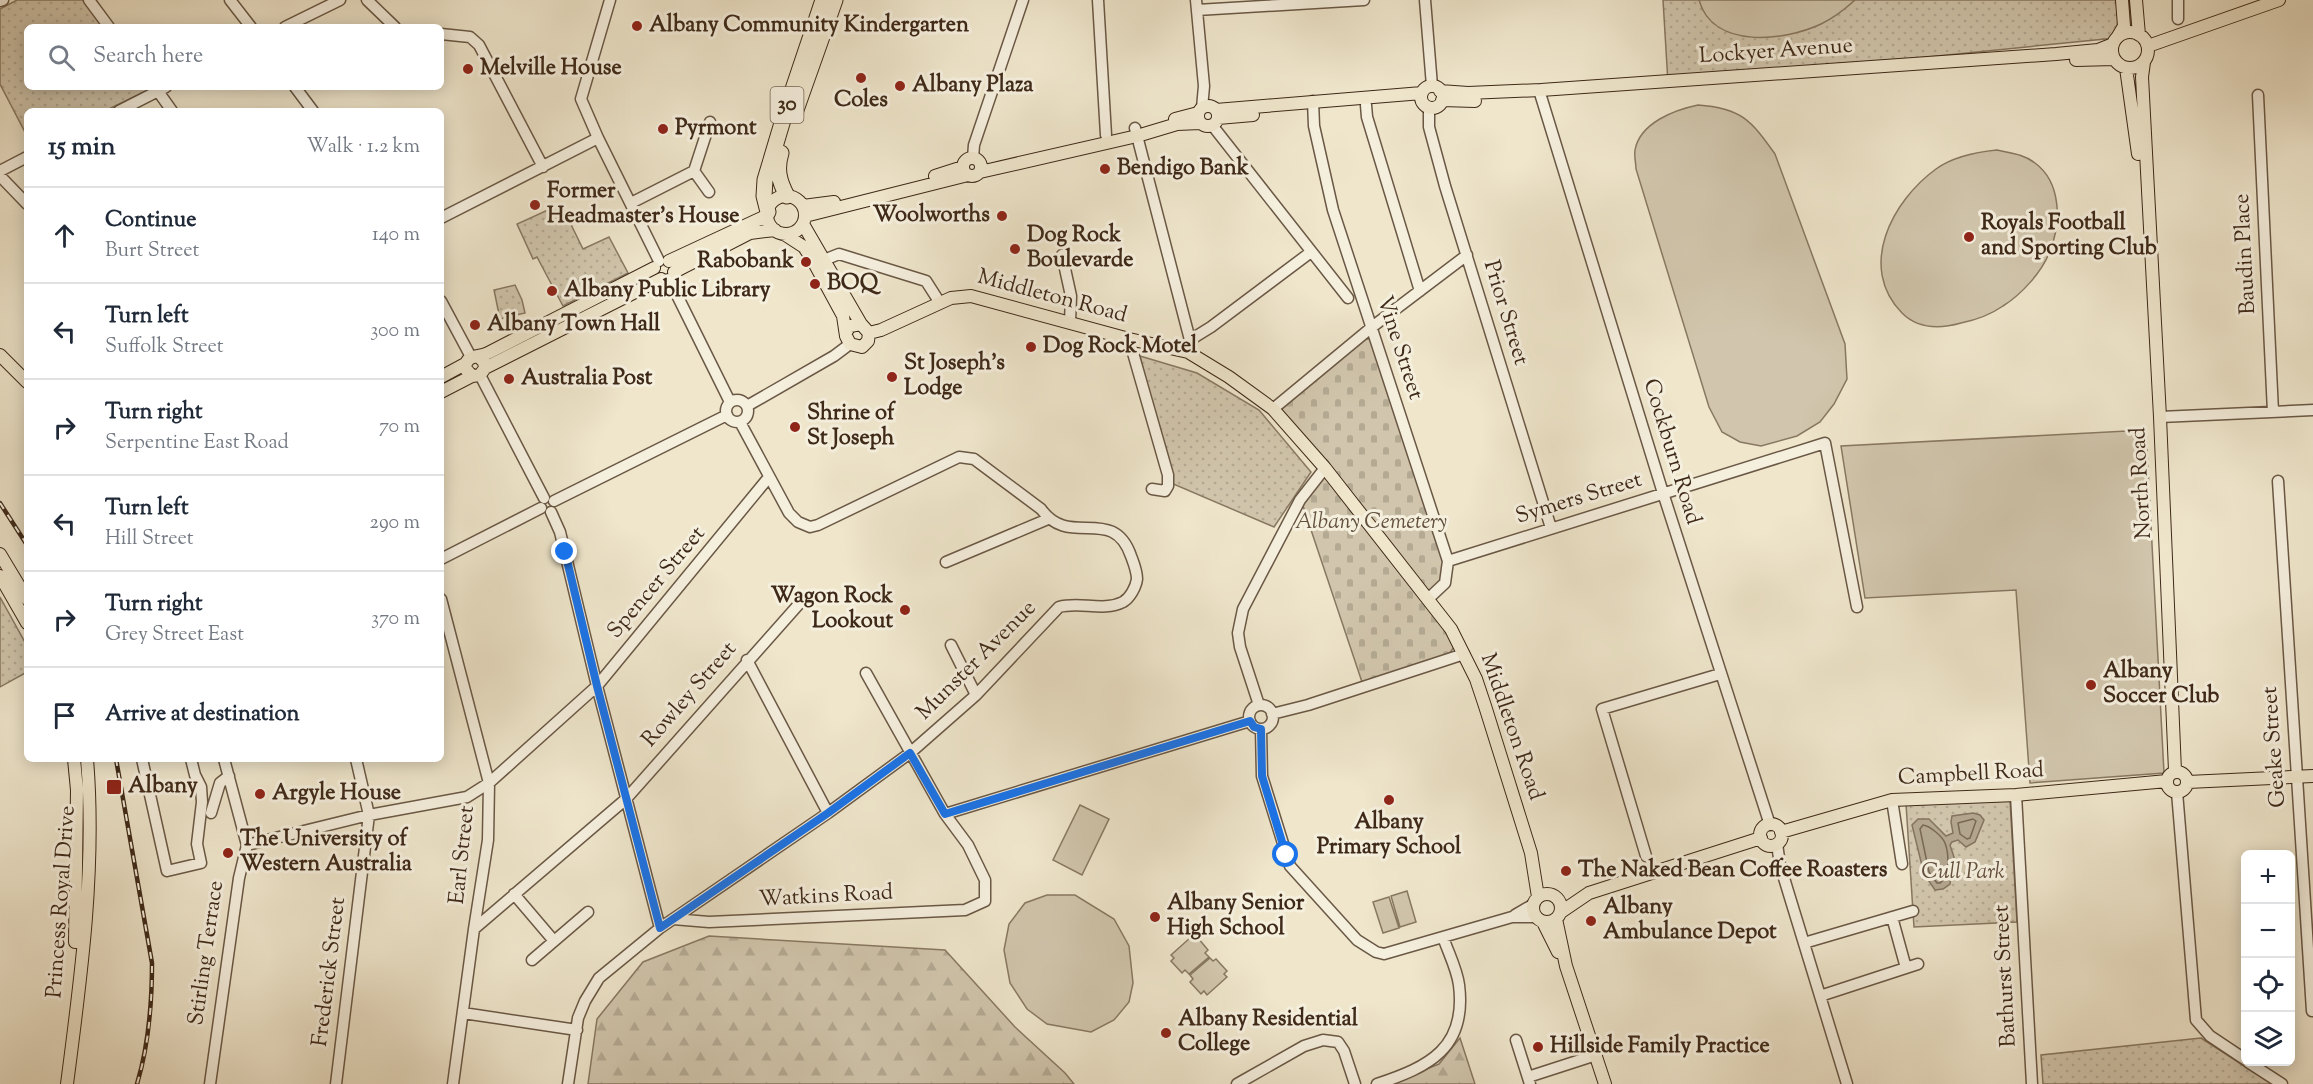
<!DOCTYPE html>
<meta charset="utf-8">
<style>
:root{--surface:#fff;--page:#f2f2f3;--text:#1f2937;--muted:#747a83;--line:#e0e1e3}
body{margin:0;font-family:"Sorts Mill Goudy",serif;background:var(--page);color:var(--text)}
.controls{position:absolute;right:18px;bottom:18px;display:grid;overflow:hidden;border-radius:9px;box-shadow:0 3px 15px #0003}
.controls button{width:54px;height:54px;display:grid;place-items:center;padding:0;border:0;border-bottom:2px solid var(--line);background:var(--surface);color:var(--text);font:30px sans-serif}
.stop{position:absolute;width:18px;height:18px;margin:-14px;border:4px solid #1a73e8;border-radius:50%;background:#fff}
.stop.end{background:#1a73e8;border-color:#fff;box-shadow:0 2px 6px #0008}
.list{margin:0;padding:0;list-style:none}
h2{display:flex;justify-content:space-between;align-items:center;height:78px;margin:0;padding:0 24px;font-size:26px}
h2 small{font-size:20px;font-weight:400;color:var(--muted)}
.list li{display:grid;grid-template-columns:39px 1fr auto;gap:18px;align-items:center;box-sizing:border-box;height:96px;padding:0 24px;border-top:2px solid var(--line)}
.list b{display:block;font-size:22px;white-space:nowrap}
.list p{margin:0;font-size:20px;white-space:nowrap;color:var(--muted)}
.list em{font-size:20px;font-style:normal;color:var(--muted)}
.icon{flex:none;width:33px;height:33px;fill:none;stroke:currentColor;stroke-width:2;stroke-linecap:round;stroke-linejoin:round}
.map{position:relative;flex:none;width:2313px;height:1084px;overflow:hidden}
.search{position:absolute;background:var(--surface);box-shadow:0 3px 15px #0003;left:24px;top:24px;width:420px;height:66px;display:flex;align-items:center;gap:15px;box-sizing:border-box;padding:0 21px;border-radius:9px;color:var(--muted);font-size:22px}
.panel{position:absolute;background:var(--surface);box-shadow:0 3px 15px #0003;left:24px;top:108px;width:420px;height:654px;border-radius:9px}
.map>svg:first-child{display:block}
.grass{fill:url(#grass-dots);stroke:#887862;stroke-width:1.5}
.forest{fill:url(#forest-firs);stroke:#887862;stroke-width:1.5}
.cemetery{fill:url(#cemetery-stones);stroke:#887862;stroke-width:1.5}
.pitch{fill:#d1c6ad;stroke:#887862;stroke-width:1.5}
.water{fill:#b3a68f;stroke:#84745f;stroke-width:1.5}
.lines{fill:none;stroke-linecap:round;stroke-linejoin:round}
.shore{stroke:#786854;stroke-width:1.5}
.minor-casing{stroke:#6a5845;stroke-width:13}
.major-casing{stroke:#3e2918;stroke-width:14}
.highway-casing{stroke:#3e2918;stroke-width:17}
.minor{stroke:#f5efde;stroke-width:10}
.major{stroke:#efe6cc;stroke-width:12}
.highway{stroke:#efe6cc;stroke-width:15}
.rail-casing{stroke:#3e2918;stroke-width:4.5}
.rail{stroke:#f5efde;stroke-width:2;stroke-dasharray:7;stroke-linecap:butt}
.route{stroke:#1a73e8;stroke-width:8}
.poi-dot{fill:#8f2418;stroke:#f5efde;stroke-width:2}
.labels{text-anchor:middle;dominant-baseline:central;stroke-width:6;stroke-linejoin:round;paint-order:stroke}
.shield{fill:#f5efde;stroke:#756453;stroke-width:1.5}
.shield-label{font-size:21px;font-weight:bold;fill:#3e2918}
.poi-label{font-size:22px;font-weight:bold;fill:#3e2918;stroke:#f5efde;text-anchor:start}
.street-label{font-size:22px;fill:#3e2918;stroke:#f5efde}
.park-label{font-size:22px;font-style:italic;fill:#63503d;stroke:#f5efde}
</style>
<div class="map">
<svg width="2313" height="1084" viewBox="0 0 2313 1084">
<defs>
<pattern id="grass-dots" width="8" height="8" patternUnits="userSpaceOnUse" patternTransform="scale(1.5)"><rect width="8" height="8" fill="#d1c6ad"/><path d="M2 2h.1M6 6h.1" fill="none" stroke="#b4aa94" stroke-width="1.8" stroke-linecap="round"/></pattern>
<pattern id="forest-firs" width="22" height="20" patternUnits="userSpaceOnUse" patternTransform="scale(1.5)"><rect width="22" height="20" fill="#d1c6ad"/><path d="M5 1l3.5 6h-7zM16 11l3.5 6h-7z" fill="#b4aa94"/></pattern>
<pattern id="cemetery-stones" width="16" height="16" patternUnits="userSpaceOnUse" patternTransform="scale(1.5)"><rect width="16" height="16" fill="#d1c6ad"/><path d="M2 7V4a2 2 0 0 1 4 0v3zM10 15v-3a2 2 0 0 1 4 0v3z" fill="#b4aa94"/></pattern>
</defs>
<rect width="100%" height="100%" fill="#efe6cc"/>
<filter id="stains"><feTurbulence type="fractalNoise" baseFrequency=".00333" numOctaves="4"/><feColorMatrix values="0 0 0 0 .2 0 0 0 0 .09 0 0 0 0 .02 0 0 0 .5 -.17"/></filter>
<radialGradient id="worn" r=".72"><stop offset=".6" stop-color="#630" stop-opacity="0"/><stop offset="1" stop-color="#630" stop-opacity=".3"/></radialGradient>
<path class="grass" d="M17 0H84L105 27H27V87L152 88 105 111H27V136L0 84V9Z
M1663 0H2118L2119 14 2115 38 1668 83Z
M561 204 583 249 609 237 628 273 563 306 537 257 533 259 517 224Z
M515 285 522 300 525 313 500 319 494 290Z
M1140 356 1197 373 1259 410 1311 472 1274 527 1171 483Z
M0 597 27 646V672L0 687Z
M2010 801 2017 922 1914 927 1906 804Z
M2201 1038 2272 1084H2043L2041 1055Z"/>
<path class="forest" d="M709 936 945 950 1015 1027 1065 1073 1074 1084H588L597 1019 643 962Z
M1460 1038 1475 1084H1388L1439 1064Z"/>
<path class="cemetery" d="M1364 339H1369L1373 342 1444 558 1442 580 1431 591 1454 647 1449 654 1362 682 1302 503 1329 468 1282 413 1281 405Z"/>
<path class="pitch" d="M1699 0H1855C1844 10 1834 18 1821 24 1785 41 1713 50 1699 0Z
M1698 105C1741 108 1751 120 1775 154L1845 344 1847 379 1834 404 1820 422 1797 436 1761 446 1740 442 1722 432 1709 407 1636 169C1636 164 1634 156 1635 150 1640 123 1674 110 1698 105Z
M1997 150C2010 153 2024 154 2035 163 2062 183 2061 223 2050 251 2042 272 2022 294 2003 306 1990 315 1976 320 1961 323 1940 329 1918 329 1902 313 1857 267 1892 201 1936 169 1954 156 1976 152 1997 150Z
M2146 430 2164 773 2030 783 2016 590 1865 598 1841 446Z
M1080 805 1109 819 1082 875 1053 860Z
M1407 891 1416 922 1400 927 1391 896Z
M1047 895H1075L1114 919 1129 946 1133 983 1129 1002 1114 1020 1091 1032 1047 1024 1027 1009 1010 983 1004 950 1009 924 1025 903Z
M1389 897 1399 928 1383 933 1373 902Z
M1191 937 1194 941 1198 938 1208 950 1205 953 1209 957 1189 974 1185 970 1182 973 1171 961 1174 958 1171 955Z
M1210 958 1213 961 1216 959 1227 971 1224 974 1227 977 1207 995 1204 991 1201 994 1190 982 1193 979 1190 975Z"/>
<path class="water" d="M1973 813 1980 815 1984 820 1975 842 1966 847 1958 840 1952 842 1950 845 1954 857 1950 884 1943 889 1935 890 1924 874 1912 825 1918 819H1929L1946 836 1953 833 1951 822 1952 816Z"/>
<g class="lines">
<path class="shore" d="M1973 819 1976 821 1970 838 1967 839 1960 834 1958 823Z
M1923 825C1930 826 1942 836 1945 843 1949 853 1950 877 1940 883H1937L1929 872 1920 829Z"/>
<defs>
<path id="minor" d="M89 0 109 27
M230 0 251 27
M367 0 395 27
M610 0 581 99 598 138 659 261
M1098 0 1106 135
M1196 0 1204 86 1202 108
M1425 0 1432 86
M2178 0V19
M0 1 3 0
M1197 10 1364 0
M285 27 340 0
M441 34 470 37 479 45 543 167
M155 87 172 111
M295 87 313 111
M1539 90 1663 493 1770 825
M2258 95 2273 412
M1313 101 1314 126 1333 210 1448 561 1445 583 1428 599
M1366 105 1367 117 1420 291
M1429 108V127L1445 186 1551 528
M119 111 166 87
M1212 125 1348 298
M1135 128 1190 340 1188 352
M973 158 974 145 1023 0
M0 171 27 157
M694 171 709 192
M0 176 27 204
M631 203 694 171 710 122
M441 218 598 138
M1062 255 1071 296 1070 322
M824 260 839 254 926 281 940 303
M669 279 730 402
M441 301 471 357
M1129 339 1168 475V486L1165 491 1152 489
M1190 340 1211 327 1311 252
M480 375 544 498
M726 411a11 11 0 1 1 22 0a11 11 0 1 1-22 0Z
M747 406 834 356 850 344
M1273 409 1372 327 1467 255
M2160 417 2313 410
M2278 481 2312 1011
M554 501 727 415
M551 512 560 532 597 686 660 928
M441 559 541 508
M1448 561 1825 443 1857 607
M946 562 1048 519
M441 599 489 783 488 840 474 929 453 1084
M951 645 976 695
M747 660 828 813
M1259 705 1240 647 1238 633 1243 609 1300 500 1325 468
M1249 717a12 12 0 1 1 24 0a12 12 0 1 1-24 0Z
M1272 714 1308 705 1464 654
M1261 729 1262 776 1290 866 1357 940 1376 952 1384 954 1512 917H1536
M142 759 167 871 201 863 197 844 202 802 201 787 195 775 191 759
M2177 792 2196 1020 2210 1036 2246 1060
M2016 795 2032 1084
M1892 800 1902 864
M211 813 220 783 229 776
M945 814 1250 721
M1777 844 1780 865 1847 1084
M247 845 369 815 467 797 489 783 597 686 769 477
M1646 856 1602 709 1720 674
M514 894 554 941
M1515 915 1534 904
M1892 917 1906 968
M673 919 709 922 965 910 985 901V880L968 845 945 814 866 673
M474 929 626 799 799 604
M1804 943 1913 911
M532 960 588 912
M1820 996 1918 964
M463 1013 577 1030
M1516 1040 1530 1084
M2248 1062 2282 1084
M1528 1077 1596 1055
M210 1084 239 878 247 845 224 759
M336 1084 369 815 356 759
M568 1084 578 1018 585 1001 599 978 660 928 828 813 910 753 976 695 1059 607C1080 601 1103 612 1123 602 1130 598 1136 587 1137 579 1137 571 1134 564 1131 556 1113 504 1069 549 1041 509L974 459 959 457 818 525 810 527 798 522 789 513 740 422
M1237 1084 1304 1046 1323 1040 1338 1042 1344 1051 1355 1084
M1377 1084C1429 1067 1467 1048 1459 985 1457 969 1448 952 1443 937"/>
<path id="major" d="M2136 0 2139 35
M2112 50a18 18 0 1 1 36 0a18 18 0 1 1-36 0Z
M2118 36 2124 26 2122 0
M2148 46 2279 0
M2076 60 2114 59
M2144 62 2142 77 2160 417 2175 771
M2126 68 2138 154
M1421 97a11 11 0 1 1 22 0a11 11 0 1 1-22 0Z
M1440 91 1468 93 1541 90 2056 54 2098 50 2113 44
M1442 100 1475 101
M1198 116a10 10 0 1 1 20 0a10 10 0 1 1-20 0Z
M1216 110 1422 93
M1218 118 1253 115
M1175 119 1198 113
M963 167a9 9 0 1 1 18 0a9 9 0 1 1-18 0Z
M980 172 1137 136 1177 124 1200 123
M935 176 963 167
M767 215a19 19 0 1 1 38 0a19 19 0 1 1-38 0Z
M803 206 834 202
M805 216 968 175
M803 224 861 324
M784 234 804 247 812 259 843 316 846 336 850 344 862 347 868 341 869 333 861 324 850 326 846 332
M669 261 768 215
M674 272 750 233 775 230
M869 333 881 330 951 298 971 296 1129 339 1188 352 1229 377 1273 409 1325 468 1451 629 1476 679 1485 706 1531 853 1538 897
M0 355 27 382
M479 357 484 362 485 368 480 375 472 376 465 368C466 354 478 358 488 353L654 268
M485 368 661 279
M441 377 465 364
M441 392 472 376
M0 554 27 599
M0 576 27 623
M74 759 77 790 75 942
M2167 782a10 10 0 1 1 20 0a10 10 0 1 1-20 0Z
M2188 782 2313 776
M1760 835a11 11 0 1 1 22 0a11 11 0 1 1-22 0Z
M1781 832 1892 800 2016 795 2167 781
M1533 908a14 14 0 1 1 28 0a14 14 0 1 1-28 0Z
M1561 912 1589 893 1761 838
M1556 919 1566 966 1605 1084
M1543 922 1558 952
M67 1084C81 977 96 867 87 759"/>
<path id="highway" d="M796 110 835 0
M781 153C776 169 779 181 787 196
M768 212 764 196 765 180 785 113 823 0"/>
</defs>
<use href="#minor" class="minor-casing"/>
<use href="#major" class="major-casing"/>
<use href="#highway" class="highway-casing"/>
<use href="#minor" class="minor"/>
<use href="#major" class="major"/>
<use href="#highway" class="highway"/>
<defs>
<path id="rail" d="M0 503 27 545
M116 759 152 963C152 1005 149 1044 137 1084"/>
</defs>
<use href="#rail" class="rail-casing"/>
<use href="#rail" class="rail"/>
</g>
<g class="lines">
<path class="route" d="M565 552 597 686 660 928 828 813 910 753 945 814 1250 721 1254 727 1261 729 1262 776 1286 855"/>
</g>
<g class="poi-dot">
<circle cx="637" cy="26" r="6"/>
<circle cx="468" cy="69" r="6"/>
<circle cx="861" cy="78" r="6"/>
<circle cx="900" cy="86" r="6"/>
<circle cx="663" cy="129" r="6"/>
<circle cx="1105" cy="169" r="6"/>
<circle cx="535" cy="205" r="6"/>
<circle cx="1002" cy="216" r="6"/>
<circle cx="1969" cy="237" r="6"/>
<circle cx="1015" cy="249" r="6"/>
<circle cx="806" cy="262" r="6"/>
<circle cx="815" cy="284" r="6"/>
<circle cx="552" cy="291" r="6"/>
<circle cx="475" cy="325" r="6"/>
<circle cx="1031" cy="347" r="6"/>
<circle cx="892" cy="377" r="6"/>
<circle cx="509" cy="379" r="6"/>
<circle cx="795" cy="427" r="6"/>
<circle cx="905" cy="610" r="6"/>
<circle cx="2091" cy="685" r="6"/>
<rect x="106" y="779" width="16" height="16" rx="3"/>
<circle cx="260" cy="794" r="6"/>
<circle cx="1389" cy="800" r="6"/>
<circle cx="228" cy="853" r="6"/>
<circle cx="1566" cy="871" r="6"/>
<circle cx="1155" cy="917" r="6"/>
<circle cx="1591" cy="921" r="6"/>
<circle cx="1166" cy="1033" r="6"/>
<circle cx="1538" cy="1047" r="6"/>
</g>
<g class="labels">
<rect class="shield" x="770.5" y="87" width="33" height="36" rx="4.5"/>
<g class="shield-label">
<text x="787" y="105">30</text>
</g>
<g class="poi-label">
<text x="649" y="26">Albany Community Kindergarten</text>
<text x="480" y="69">Melville House</text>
<text x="912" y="86">Albany Plaza</text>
<text x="861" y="101" text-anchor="middle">Coles</text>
<text x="675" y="129">Pyrmont</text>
<text x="1117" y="169">Bendigo Bank</text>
<text x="547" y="192">Former<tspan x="547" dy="25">Headmaster's House</tspan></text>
<text x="990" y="216" text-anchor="end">Woolworths</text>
<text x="1981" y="224">Royals Football<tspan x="1981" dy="25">and Sporting Club</tspan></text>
<text x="1027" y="236">Dog Rock<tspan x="1027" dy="25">Boulevarde</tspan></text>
<text x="794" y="262" text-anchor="end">Rabobank</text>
<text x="827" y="284">BOQ</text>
<text x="564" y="291">Albany Public Library</text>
<text x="487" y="325">Albany Town Hall</text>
<text x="1043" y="347">Dog Rock Motel</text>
<text x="904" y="364">St Joseph's<tspan x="904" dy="25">Lodge</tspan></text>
<text x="521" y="379">Australia Post</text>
<text x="807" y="414">Shrine of<tspan x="807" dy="25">St Joseph</tspan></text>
<text x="893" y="597" text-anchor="end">Wagon Rock<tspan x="893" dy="25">Lookout</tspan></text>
<text x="2103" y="672">Albany<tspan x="2103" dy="25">Soccer Club</tspan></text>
<text x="128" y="787">Albany</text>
<text x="272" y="794">Argyle House</text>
<text x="1389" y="823" text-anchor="middle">Albany<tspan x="1389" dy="25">Primary School</tspan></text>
<text x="240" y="840">The University of<tspan x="240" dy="25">Western Australia</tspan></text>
<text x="1578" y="871">The Naked Bean Coffee Roasters</text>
<text x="1167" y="904">Albany Senior<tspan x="1167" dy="25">High School</tspan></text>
<text x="1603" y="908">Albany<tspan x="1603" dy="25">Ambulance Depot</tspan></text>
<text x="1178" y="1020">Albany Residential<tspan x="1178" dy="25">College</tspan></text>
<text x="1550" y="1047">Hillside Family Practice</text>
</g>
<g class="street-label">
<text transform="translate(1776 52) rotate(-4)">Lockyer Avenue</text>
<text transform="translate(2246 254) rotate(-93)">Baudin Place</text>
<text transform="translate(1052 297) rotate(15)">Middleton Road</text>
<text transform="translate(1505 313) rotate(73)">Prior Street</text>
<text transform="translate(1399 348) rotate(72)">Vine Street</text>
<text transform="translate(1671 452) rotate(73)">Cockburn Road</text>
<text transform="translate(2142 483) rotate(-93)">North Road</text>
<text transform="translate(1579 499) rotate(-17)">Symers Street</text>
<text transform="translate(657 583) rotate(-50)">Spencer Street</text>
<text transform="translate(977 661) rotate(-45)">Munster Avenue</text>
<text transform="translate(690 695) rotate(-49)">Rowley Street</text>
<text transform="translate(1511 727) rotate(71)">Middleton Road</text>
<text transform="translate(2275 747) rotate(-94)">Geake Street</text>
<text transform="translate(1971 775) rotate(-3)">Campbell Road</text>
<text transform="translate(463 855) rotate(-84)">Earl Street</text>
<text transform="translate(826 897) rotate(-3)">Watkins Road</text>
<text transform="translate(62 902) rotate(-86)">Princess Royal Drive</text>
<text transform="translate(207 953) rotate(-82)">Stirling Terrace</text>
<text transform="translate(330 972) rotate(-83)">Frederick Street</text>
<text transform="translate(2006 976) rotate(-93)">Bathurst Street</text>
</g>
<g class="park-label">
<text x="1371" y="523">Albany Cemetery</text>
<text x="1963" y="873">Cull Park</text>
</g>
</g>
<rect width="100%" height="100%" filter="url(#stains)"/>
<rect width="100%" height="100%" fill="url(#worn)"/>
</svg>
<div class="controls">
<button>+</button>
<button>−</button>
<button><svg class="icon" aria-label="locate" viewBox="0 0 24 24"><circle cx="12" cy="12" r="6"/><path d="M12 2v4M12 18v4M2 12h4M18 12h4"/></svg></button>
<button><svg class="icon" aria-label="layers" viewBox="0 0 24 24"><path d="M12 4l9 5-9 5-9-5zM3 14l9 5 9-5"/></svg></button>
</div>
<div class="stop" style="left:1286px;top:855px"></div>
<div class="stop end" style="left:565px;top:552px"></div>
<div class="search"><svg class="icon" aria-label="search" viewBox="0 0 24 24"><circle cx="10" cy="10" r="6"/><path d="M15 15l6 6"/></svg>Search here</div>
<section class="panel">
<h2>15 min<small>Walk · 1.2 km</small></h2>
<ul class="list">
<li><svg class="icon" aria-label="ahead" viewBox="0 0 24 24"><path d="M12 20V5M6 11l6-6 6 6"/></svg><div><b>Continue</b><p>Burt Street</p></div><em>140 m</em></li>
<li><svg class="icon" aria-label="left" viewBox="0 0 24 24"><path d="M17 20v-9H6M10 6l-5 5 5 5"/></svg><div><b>Turn left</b><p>Suffolk Street</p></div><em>300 m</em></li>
<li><svg class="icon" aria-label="right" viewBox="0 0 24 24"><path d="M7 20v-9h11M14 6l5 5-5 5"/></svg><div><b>Turn right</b><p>Serpentine East Road</p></div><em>70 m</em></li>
<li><svg class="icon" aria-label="left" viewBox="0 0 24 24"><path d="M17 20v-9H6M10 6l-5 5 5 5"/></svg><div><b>Turn left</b><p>Hill Street</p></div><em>290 m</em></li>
<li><svg class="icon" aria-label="right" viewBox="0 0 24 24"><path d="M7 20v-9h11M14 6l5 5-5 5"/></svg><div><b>Turn right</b><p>Grey Street East</p></div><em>370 m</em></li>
<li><svg class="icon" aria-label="arrive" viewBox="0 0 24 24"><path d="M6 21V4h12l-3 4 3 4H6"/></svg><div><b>Arrive at destination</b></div></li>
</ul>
</section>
</div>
